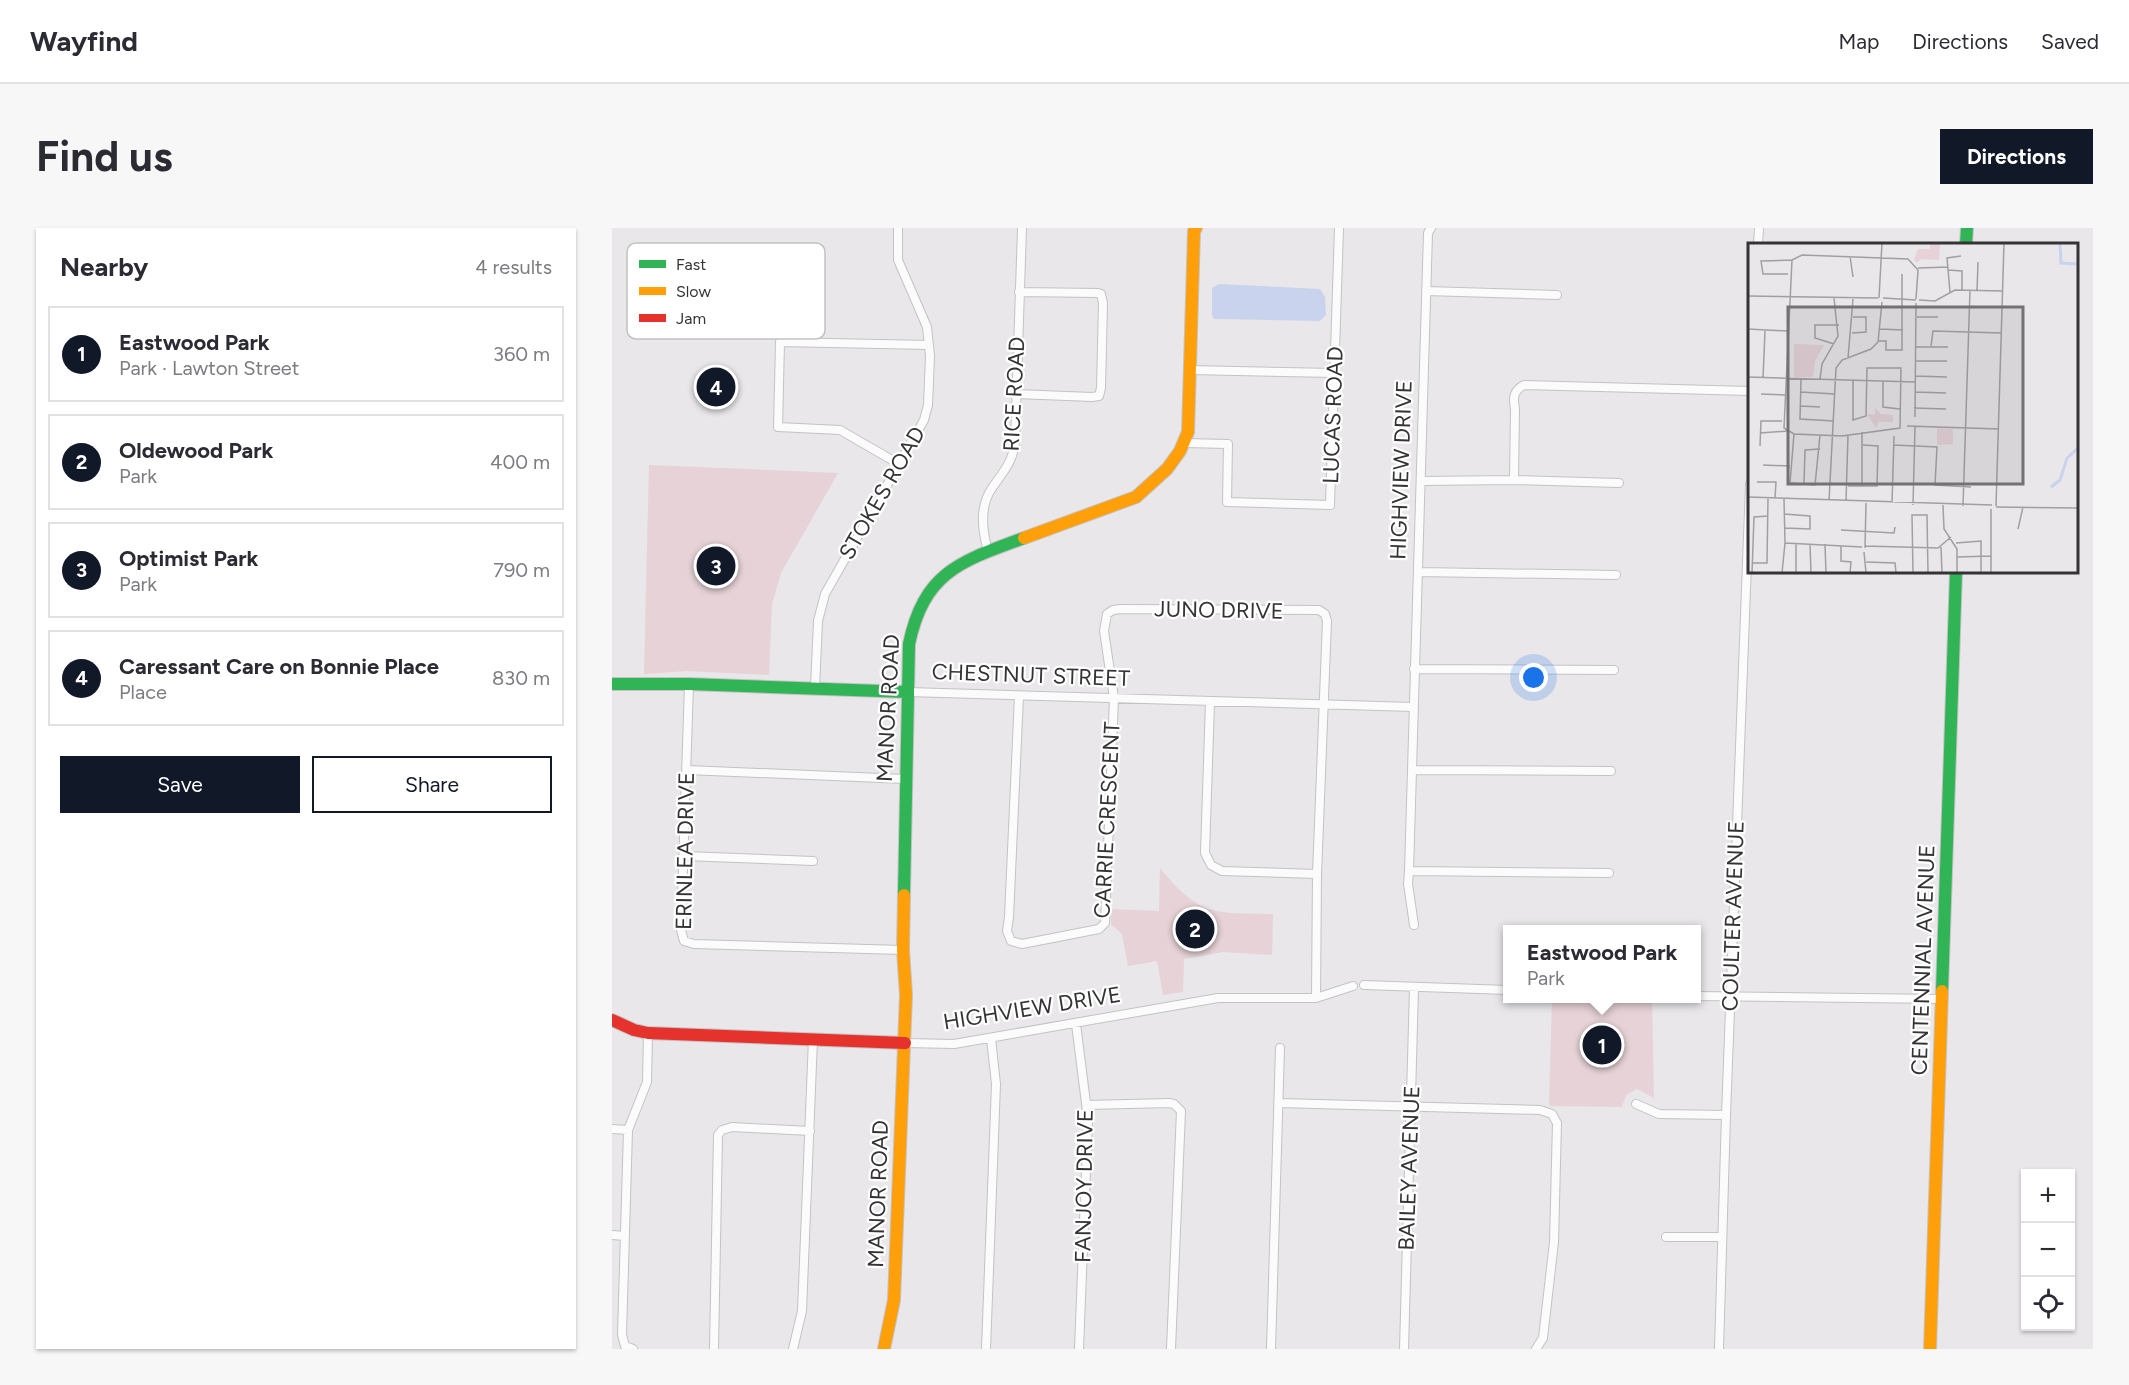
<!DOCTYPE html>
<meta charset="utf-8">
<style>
:root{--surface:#fff;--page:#f7f7f7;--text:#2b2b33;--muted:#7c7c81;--line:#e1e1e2;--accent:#111827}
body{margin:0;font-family:Figtree,sans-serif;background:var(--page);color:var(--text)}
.controls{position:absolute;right:18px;bottom:18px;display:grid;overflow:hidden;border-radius:0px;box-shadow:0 2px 4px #0004}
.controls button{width:54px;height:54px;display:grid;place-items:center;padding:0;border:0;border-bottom:2px solid var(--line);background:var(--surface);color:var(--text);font:30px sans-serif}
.you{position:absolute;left:922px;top:450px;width:21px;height:21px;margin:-15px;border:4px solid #fff;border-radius:50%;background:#1a73e8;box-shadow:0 0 0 9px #1a73e833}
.badge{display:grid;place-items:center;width:39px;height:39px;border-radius:50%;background:var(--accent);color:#fff;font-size:20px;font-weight:700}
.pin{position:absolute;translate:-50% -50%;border:3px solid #fff;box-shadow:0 2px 6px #0006}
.popup{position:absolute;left:891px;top:697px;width:198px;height:78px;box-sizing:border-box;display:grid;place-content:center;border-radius:0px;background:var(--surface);filter:drop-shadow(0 2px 4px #0005);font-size:20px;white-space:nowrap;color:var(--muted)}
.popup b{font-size:22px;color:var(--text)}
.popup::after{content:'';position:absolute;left:50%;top:100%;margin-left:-12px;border:12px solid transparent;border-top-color:var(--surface)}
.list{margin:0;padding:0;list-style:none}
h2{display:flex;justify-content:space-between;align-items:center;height:78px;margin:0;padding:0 24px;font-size:26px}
h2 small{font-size:20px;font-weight:400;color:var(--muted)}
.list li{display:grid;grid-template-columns:39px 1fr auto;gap:18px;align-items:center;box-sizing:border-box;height:96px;margin:0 12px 12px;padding:0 12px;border:2px solid var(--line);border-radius:0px}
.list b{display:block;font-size:22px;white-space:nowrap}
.list p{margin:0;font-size:20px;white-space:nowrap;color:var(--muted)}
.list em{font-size:20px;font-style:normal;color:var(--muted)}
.actions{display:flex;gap:12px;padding:18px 24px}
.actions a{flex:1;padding:14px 0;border:2px solid var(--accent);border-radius:0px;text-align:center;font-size:21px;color:var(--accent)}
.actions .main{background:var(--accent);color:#fff}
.icon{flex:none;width:33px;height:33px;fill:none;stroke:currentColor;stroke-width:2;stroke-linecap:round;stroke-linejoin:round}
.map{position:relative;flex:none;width:1481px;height:1121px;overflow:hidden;border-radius:0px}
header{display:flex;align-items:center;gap:36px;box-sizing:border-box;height:84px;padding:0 30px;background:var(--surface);border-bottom:2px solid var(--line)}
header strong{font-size:28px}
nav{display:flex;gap:33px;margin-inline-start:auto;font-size:21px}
.intro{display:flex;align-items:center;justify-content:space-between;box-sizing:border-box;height:144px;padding:0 36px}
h1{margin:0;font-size:42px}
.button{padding:15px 27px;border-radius:0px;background:var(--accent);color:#fff;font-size:21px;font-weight:700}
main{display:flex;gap:36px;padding:0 36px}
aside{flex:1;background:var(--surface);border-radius:0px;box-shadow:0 2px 4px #0004}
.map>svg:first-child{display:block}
.green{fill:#e6d2d7}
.water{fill:#c9d3ee}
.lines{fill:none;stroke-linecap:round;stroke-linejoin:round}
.street-casing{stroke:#c3c2c4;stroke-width:10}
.fast-casing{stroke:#c3c2c4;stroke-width:14}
.slow-casing{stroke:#c3c2c4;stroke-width:14}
.jam-casing{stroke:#c3c2c4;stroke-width:14}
.street{stroke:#fcfbfc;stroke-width:8}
.fast{stroke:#30b455;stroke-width:12}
.slow{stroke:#ff9f0a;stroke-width:12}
.jam{stroke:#e5322d;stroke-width:12}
.labels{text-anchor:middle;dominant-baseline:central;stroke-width:4.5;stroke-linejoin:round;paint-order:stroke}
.street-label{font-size:22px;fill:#353335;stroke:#fff}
.inset-river{fill:none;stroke:#c9d3ee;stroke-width:3}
.inset-road{fill:none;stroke:#a19fa2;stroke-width:1.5}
.view{fill:#747274;fill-opacity:0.15;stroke:#747274;stroke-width:3}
.inset-edge{fill:none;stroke:#353335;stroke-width:3}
.key{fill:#fff;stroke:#c2c2c2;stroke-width:1.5}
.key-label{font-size:16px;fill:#353335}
</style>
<header>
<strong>Wayfind</strong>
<nav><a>Map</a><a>Directions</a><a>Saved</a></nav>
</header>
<div class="intro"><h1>Find us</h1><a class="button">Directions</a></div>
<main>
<aside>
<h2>Nearby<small>4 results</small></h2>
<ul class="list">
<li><span class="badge">1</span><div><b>Eastwood Park</b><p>Park · Lawton Street</p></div><em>360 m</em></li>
<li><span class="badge">2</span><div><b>Oldewood Park</b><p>Park</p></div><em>400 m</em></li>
<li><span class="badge">3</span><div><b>Optimist Park</b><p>Park</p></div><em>790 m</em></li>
<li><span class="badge">4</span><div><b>Caressant Care on Bonnie Place</b><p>Place</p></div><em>830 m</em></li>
</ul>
<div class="actions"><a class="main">Save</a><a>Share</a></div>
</aside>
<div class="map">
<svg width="1481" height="1121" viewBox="0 0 1481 1121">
<rect width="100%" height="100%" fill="#e9e7ea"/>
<path class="green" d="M37 237 226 245 169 345 160 376 157 447 75 443 32 446Z
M548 640C588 689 602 685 661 686L660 727 611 724 572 731 571 764 551 767 545 733 516 738 510 706 499 696V681L547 683Z
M940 771 1040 773 1042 870 1025 861 1014 867 1010 879 937 878Z"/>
<path class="water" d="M607 56 708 61 713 69 714 87 708 93 602 91 600 87V60Z"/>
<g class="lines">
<defs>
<path id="street" d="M1146 16 1147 0
M814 63 945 67
M577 142 722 145
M404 166 480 169 487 168 489 160 491 75 489 66 486 65 407 64
M572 215 616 216 615 274 718 277 727 0
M287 236 228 202 166 199 168 114 317 117
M902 252 903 181C901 170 901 163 912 157L1138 163
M809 253 902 252 1007 255
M376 323C370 302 367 279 380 260 391 244 401 234 403 214L410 0
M807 344 1004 347
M802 441 1002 442
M77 456 69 702 72 713 82 716 291 722
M203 460 206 393 213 366 312 192 316 177 318 128 315 99 286 32V0
M296 464 801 479
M598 474 593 625 599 637 610 643 705 646
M75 542 293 551
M800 542 999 543
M72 628 201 633
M797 643 997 645
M802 697 796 656 797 643 816 5 819 0
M752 757 896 762
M1084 768 1331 771
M704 770 741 758
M464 796 476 891 467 1121
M293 815 342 816 606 770H704L705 646 715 393 713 386 707 382 509 381 501 382 495 386 492 403 502 470 493 695 487 701 410 716 399 713 395 703 397 689 407 468
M667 875 928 882 940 886 945 895 942 1014 931 1110 924 1121
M1024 876 1047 886 1114 887
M475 877 557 875 562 876 569 883 559 1121
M0 901 16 902
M0 1007 13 1008
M1054 1009H1110
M21 1121 13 1118 10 1107 16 902 35 854 36 805
M102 1121 106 907 110 902 120 899 198 903
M181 1121 190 1083 201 811
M374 1121 384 856 379 811
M659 1121 668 820
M792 1121 802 760
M1107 1121 1114 887 1138 256"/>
<path id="fast" d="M1354 16 1355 0
M0 456H77L296 464
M292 667 297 416C312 344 349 333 412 310
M1330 763 1344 344"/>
<path id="slow" d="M412 310 524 269 555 241 568 223 576 204 582 3 584 0
M272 1121 282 1072 294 767 291 722 292 667
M1318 1121 1330 763"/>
<path id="jam" d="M0 792 22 802 36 805 293 815"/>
</defs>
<use href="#street" class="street-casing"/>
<use href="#fast" class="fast-casing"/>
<use href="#slow" class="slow-casing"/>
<use href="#jam" class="jam-casing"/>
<use href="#street" class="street"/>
<use href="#fast" class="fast"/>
<use href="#slow" class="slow"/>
<use href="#jam" class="jam"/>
</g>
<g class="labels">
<g class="street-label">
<text transform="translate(402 166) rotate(-87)">RICE ROAD</text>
<text transform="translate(721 187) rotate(-88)">LUCAS ROAD</text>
<text transform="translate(789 242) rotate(-88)">HIGHVIEW DRIVE</text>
<text transform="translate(270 265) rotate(-60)">STOKES ROAD</text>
<text transform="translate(607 382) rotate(1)">JUNO DRIVE</text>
<text transform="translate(419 447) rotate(2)">CHESTNUT STREET</text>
<text transform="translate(276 480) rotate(-87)">MANOR ROAD</text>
<text transform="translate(495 592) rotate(-87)">CARRIE CRESCENT</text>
<text transform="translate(73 623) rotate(-89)">ERINLEA DRIVE</text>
<text transform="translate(1121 688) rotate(-88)">COULTER AVENUE</text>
<text transform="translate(1311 732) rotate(-88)">CENTENNIAL AVENUE</text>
<text transform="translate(420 780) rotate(-9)">HIGHVIEW DRIVE</text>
<text transform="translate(797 940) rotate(-88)">BAILEY AVENUE</text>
<text transform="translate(472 958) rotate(-89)">FANJOY DRIVE</text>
<text transform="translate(266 966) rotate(-88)">MANOR ROAD</text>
</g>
</g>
<g transform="translate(1136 15)">
<rect width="330" height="330" fill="#e9e7ea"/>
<path d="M182 0H192L191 17 173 16 169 20 166 17 170 6H182ZM46 101 76 102 67 118 65 134H46ZM127 165 133 171 145 172V179H131L128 185 119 171 127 172ZM189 185 205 186V201L189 202Z" fill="#e6d2d7"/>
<path class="inset-river" d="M312 0 313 20 330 21M303 244 312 237 319 215 330 205"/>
<path class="inset-road" d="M4 0H33M102 13 105 34M170 25 200 24M200 27 214 28V47M40 31H15L13 18 44 17M229 48 230 19M202 49 199 15 213 13M0 53 130 55M131 55 134 0M135 55 168 57M171 57 187 58 207 47 255 48M169 74H190M0 86 39 88M132 86 155 87M104 90 118 89V74H105M131 98H138V107H154V31M86 101 67 95V82H91M183 103 185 88 254 90M168 104H200M100 115 105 56M168 118H199M167 133 199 134M0 134 167 139M15 135 17 88M53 136 52 176 86 178M72 136 74 121 90 93 86 55M105 138V177L118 173 119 125H153L152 185 94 193 46 191 36 185 44 17 54 12 160 16 170 27 168 56M135 139V164L152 166M52 149 87 151M167 149 198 150M13 151 38 152M52 163 72 164M166 165 198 166M167 174 168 60M159 183 251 186M114 189V243M12 190 40 188M46 191 42 240 67 242 72 192M146 202 189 204 187 242 223 244M12 203 13 178H34M15 222 42 223M9 239H28L27 255M56 241 57 207 72 206M100 243H129L130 203 115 202M0 254 244 262M36 256 37 300M81 258 88 125 94 117 123 106 130 99 134 59M98 258 100 192M144 260 146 193M165 262 167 184M195 262 196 286 209 306V330M215 263 222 47M248 263 256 0M248 264 330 265M36 271 62 273V286L36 285M270 286 275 264M93 287 146 290 147 284M37 300 114 304M208 300 233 298V330M62 301 63 330M77 301 78 330M93 303V318L103 319 102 330M117 303 190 305 203 294M193 304 194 330M117 305 118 260M116 309 118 330M209 314 243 313M118 319 147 320 148 330M4 320H19L20 255M4 330 6 274 20 273M34 330 37 300M48 330V300M165 330 164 272H179L180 330M243 330V266"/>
<path class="view" d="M40 64H275V241H40Z"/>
<rect width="330" height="330" class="inset-edge"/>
</g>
<rect x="15" y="15" width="198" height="96" rx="9" class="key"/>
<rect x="27" y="32" width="27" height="8" fill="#30b455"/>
<rect x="27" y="59" width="27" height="8" fill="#ff9f0a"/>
<rect x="27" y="86" width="27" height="8" fill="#e5322d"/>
<g class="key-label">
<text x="64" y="42">Fast</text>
<text x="64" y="69">Slow</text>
<text x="64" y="96">Jam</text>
</g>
</svg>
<div class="controls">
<button>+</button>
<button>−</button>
<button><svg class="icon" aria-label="locate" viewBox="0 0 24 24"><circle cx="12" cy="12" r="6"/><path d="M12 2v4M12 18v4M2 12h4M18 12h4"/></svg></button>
</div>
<div class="you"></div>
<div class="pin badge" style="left:990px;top:817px">1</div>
<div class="popup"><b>Eastwood Park</b>Park</div>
<div class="pin badge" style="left:583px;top:701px">2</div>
<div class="pin badge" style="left:104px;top:338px">3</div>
<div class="pin badge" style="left:104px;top:159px">4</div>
</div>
</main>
